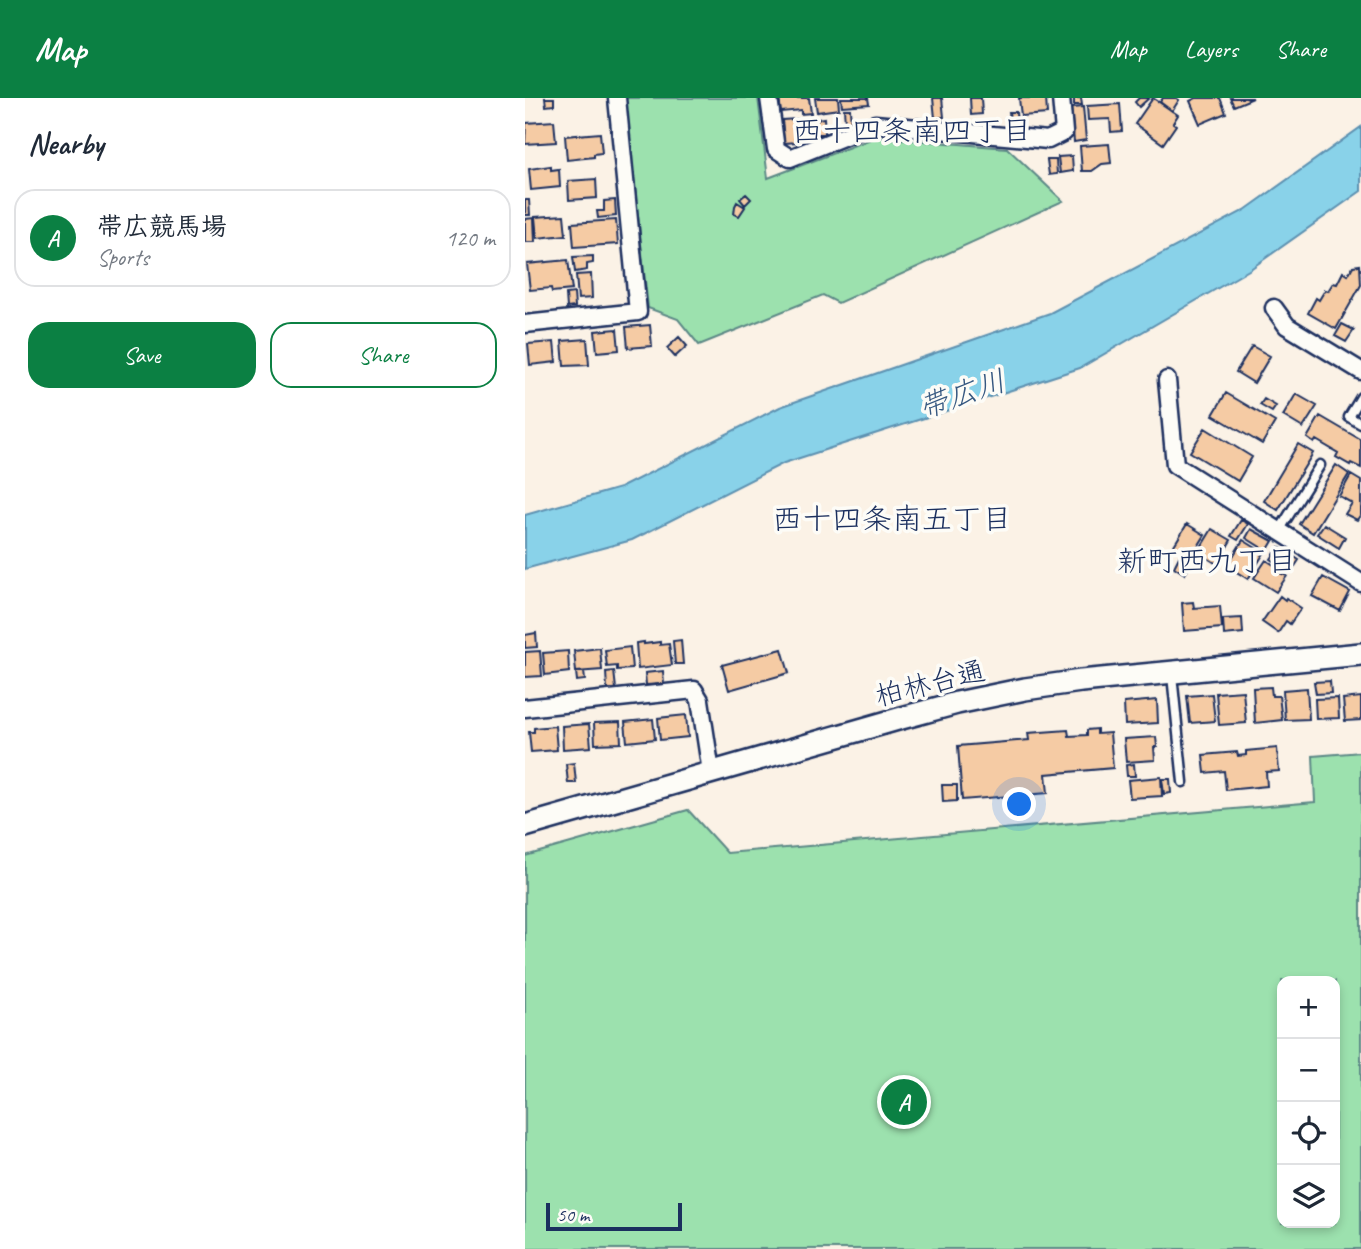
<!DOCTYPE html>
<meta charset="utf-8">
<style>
:root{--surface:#fff;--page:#f6f6f7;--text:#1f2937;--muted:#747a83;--line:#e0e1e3;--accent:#0b8043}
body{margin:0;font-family:Caveat,"Klee One",sans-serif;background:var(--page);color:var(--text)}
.controls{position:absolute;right:21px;bottom:21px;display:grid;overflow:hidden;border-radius:14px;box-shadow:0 4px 10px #0003}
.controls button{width:63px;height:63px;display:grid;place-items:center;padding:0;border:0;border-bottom:2px solid var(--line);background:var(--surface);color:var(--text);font:35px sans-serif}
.scale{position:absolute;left:21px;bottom:18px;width:136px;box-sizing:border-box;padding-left:7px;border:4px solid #1b2f5e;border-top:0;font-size:19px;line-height:24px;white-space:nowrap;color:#1b2f5e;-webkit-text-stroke:5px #fdfcf7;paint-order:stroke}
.you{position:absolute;left:495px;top:707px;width:24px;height:24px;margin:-18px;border:5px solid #fff;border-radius:50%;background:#1a73e8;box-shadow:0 0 0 10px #1a73e833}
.badge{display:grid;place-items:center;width:46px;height:46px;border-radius:50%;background:var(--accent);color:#fff;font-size:23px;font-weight:700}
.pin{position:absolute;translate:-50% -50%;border:4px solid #fff;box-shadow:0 2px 7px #0006}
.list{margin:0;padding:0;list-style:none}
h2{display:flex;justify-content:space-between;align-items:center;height:91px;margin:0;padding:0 28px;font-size:30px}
h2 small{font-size:23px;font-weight:400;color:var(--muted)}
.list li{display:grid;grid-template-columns:46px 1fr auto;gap:21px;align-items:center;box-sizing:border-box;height:98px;margin:0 14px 14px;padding:0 14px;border:2px solid var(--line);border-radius:21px}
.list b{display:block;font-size:26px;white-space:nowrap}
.list p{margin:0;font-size:23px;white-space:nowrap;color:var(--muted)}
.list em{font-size:23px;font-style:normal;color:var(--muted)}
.actions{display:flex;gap:14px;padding:21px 28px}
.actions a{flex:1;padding:16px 0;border:2px solid var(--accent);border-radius:21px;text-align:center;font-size:24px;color:var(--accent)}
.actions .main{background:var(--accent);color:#fff}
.icon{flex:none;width:38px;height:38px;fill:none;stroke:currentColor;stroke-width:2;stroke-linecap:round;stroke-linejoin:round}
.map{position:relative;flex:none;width:836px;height:1151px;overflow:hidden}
header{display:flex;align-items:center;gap:42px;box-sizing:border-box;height:98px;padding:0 35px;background:var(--accent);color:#fff}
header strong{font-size:33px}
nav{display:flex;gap:38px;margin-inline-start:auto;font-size:24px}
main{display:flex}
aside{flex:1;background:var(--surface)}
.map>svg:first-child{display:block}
.green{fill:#9ce1ae;stroke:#5c8886;stroke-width:2;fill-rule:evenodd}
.water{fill:#89d2e9;stroke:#5d91b1;stroke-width:2}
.building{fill:#f5cba4;stroke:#1b2f5e;stroke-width:2}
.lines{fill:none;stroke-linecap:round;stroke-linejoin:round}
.service-casing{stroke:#1b2f5e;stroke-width:13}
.minor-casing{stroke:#1b2f5e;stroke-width:21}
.tertiary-casing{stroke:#1b2f5e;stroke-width:26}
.service{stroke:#fdfcf7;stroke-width:8}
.minor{stroke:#fdfcf7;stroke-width:16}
.tertiary{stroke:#fdfcf7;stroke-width:21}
.labels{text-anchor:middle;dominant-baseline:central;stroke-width:7;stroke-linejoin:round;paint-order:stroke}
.street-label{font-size:28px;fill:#1b2f5e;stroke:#fdfcf7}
.neighbourhood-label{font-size:30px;fill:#1b2f5e;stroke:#fdfcf7}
.water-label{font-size:30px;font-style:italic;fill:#365881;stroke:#fdfcf7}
</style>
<header>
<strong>Map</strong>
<nav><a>Map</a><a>Layers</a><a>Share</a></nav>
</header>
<main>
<aside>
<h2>Nearby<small></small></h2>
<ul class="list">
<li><span class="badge">A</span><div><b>帯広競馬場</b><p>Sports</p></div><em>120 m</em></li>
</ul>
<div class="actions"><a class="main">Save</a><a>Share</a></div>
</aside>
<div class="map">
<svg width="836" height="1151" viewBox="0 0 836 1151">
<rect width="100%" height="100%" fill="#fbf2e6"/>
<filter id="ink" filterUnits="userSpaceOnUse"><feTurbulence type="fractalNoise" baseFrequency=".0143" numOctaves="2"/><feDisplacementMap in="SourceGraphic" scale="14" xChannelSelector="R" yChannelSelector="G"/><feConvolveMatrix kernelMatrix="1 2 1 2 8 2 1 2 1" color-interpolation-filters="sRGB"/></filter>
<g filter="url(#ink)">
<path class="green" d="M100 0H233L243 80 351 39 482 50 538 103 313 205 298 197 174 247 153 221 123 210Z
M836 654V1151H0V758L163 712 202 755 790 704 788 658ZM810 883V1125H757V883Z"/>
<path class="water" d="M836 29V93L724 172 555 270 259 365 107 442 0 471V417L95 390 255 309 525 215 720 112Z"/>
<path class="building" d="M20 0H29V7L21 8Z
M254 0H284L286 15 276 16V12L256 14Z
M290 0H313L314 11 292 14Z
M316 0H343L344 6 317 8Z
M408 0H417L419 19 410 20Z
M445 0H456L457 16 446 17Z
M494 0H521L522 16 496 18Z
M549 0H556L557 7H549Z
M614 0H624L614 9 610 4Z
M628 0 653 17 648 25 651 27 638 46 610 26Z
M638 0H651L654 2 647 13 635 4Z
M671 0H695L701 15 675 26 665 3Z
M705 0H728L709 8Z
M595 6 597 33 586 34 585 21 563 22 562 8Z
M558 9 561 42 549 44 546 10Z
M319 11H325L326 25H320Z
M484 14H491L492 29H486Z
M299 20 300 36H292V21Z
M272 21 274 44 259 45 257 22Z
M29 23 31 44 0 46 1 25Z
M75 35 77 55 69 56V59L42 62 40 38Z
M584 46 586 65 577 66 567 73H557L555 48Z
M547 58 548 73 535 75 533 59Z
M522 62H531L532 76 524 77Z
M26 68V72L34 71 35 89 6 92 4 71Z
M71 81 72 100 44 102 43 83Z
M221 96 226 101 220 107 215 101Z
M0 102H4L5 117H0Z
M90 102 91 118 73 120 72 113H79V103Z
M212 104 220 109 214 118 209 116 210 108Z
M39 117 41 137 12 140 10 119Z
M9 120 10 144H0V121Z
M91 122 93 146 49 149 47 125Z
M68 158V165L62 166V172L50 174 48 159Z
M43 162 47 192 27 194 26 190 5 192 2 166Z
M835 167 836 187 811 231 783 215 791 200 794 202 800 192 803 193 808 185 812 186 818 174 823 177 828 168Z
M66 176 67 200 53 201 51 177Z
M49 195 50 209 42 210 41 196Z
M817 226 829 232 821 244 810 238Z
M125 227 127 248 103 250 101 229Z
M92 231 94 252 72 254 70 233Z
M154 239 162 248 150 259 142 250Z
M62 241 64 267 39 268 37 243Z
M29 244 31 264 5 267 3 246Z
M727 248 745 258 729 285 711 274Z
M701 295 750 324 737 346 688 317Z
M771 296 792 308 778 330 758 318Z
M739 301 751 308 747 314 735 307Z
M795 318 836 342V370L826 365 825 367 811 359 813 355 791 342 789 345 782 340Z
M680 330 727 359 713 383 665 354Z
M773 346 788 355 753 412 739 403Z
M811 367 824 376 788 435 774 426Z
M826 377 836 383V416L832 422 820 416 827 405 814 398Z
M716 422 723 426 713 442 706 438Z
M662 426 680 437 666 460 648 449Z
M799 426 820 439 814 450 792 436Z
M687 431 706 442 692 466 673 454Z
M726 431 748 443 742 453 721 440Z
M718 442 739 455 723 481 702 468Z
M754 449 774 462 766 474 746 461Z
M654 459 666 466 660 476 649 469Z
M741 462 757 472 755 475 762 478 751 494 729 480Z
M798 479 825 494 815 513 787 498Z
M755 498 760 502 761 500 776 510 765 526 761 523 753 535 737 524Z
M668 504 669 510 695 508 697 530 659 533 657 505Z
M717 520 718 535 699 537 698 521Z
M11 535 12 549 0 550V537Z
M156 542 158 566H150L148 543Z
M119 544V546L135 544V547L144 546 147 567 113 571 111 545Z
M105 549 107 571 92 572V568L82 569 80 552Z
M75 550 77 572 51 574 49 553Z
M257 551 264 575 204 592 197 567Z
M15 553 17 578 0 579V554Z
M43 553 44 574 20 577 18 555Z
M89 573 91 591H82L81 574Z
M138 573 139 586 121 587 120 575Z
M51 574H59L60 582 52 583Z
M805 583 806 595 791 596 789 584Z
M746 589 747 598H754L757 622 730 625 728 590Z
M782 590 784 621 760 622 758 592Z
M718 593 721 625 694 627 691 595Z
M687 596 690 623 665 625 662 598Z
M836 599V622L820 623 818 601Z
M813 600 814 620 791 621 790 601Z
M632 602 633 625 600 627 599 605Z
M161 617 163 639 135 642 133 620Z
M128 621 130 641 102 644 100 624Z
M95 624 96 645 70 646 69 625Z
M64 626 66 649 38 651 37 628Z
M30 628 32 652 6 654 4 634H9V630Z
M572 631V636L585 635 588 670 521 676 523 695 437 702 433 648 504 642 503 635 543 632 544 638 562 637V632Z
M631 639 632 649H629L630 662 601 664 599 641Z
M752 650 754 673 741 674 742 688 701 692 699 673 680 675 678 657 712 654 713 658 721 657V653Z
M49 665 51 685H43L41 666Z
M609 666 610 678H602L601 667Z
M636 679 637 698 605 700 603 682Z
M637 681H645L646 695 639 696Z
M417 687H432V703L418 704Z"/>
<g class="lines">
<defs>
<path id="service" d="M836 299 824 319 836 326
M754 433 795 367
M647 577 658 684"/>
<path id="minor" d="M244 0 251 51 265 60 350 26 523 42 539 34 536 0
M749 210 762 228 836 273
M0 226 113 214 92 0
M642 282 650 367 836 485
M0 610 169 592 175 602 186 674"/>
<path id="tertiary" d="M0 728 373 621 432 605 500 591 556 583 836 556"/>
</defs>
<use href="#service" class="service-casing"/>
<use href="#minor" class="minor-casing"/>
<use href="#tertiary" class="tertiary-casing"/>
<use href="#service" class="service"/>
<use href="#minor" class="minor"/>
<use href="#tertiary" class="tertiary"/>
</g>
</g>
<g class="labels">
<g class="street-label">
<text transform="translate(405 585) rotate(-14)">柏林台通</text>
</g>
<g class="neighbourhood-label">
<text x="387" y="33">西十四条南四丁目</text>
<text x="367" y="421">西十四条南五丁目</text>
<text x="682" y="463">新町西九丁目</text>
</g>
<g class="water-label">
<text transform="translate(437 296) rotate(-19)">帯広川</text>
</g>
</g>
</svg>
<div class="controls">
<button>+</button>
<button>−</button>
<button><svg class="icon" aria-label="locate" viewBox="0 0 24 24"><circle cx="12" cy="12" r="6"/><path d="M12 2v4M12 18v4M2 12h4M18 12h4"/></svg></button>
<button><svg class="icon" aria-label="layers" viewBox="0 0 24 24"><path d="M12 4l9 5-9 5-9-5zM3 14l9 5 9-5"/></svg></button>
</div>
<div class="scale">50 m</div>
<div class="you"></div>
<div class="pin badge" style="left:379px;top:1004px">A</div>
</div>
</main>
